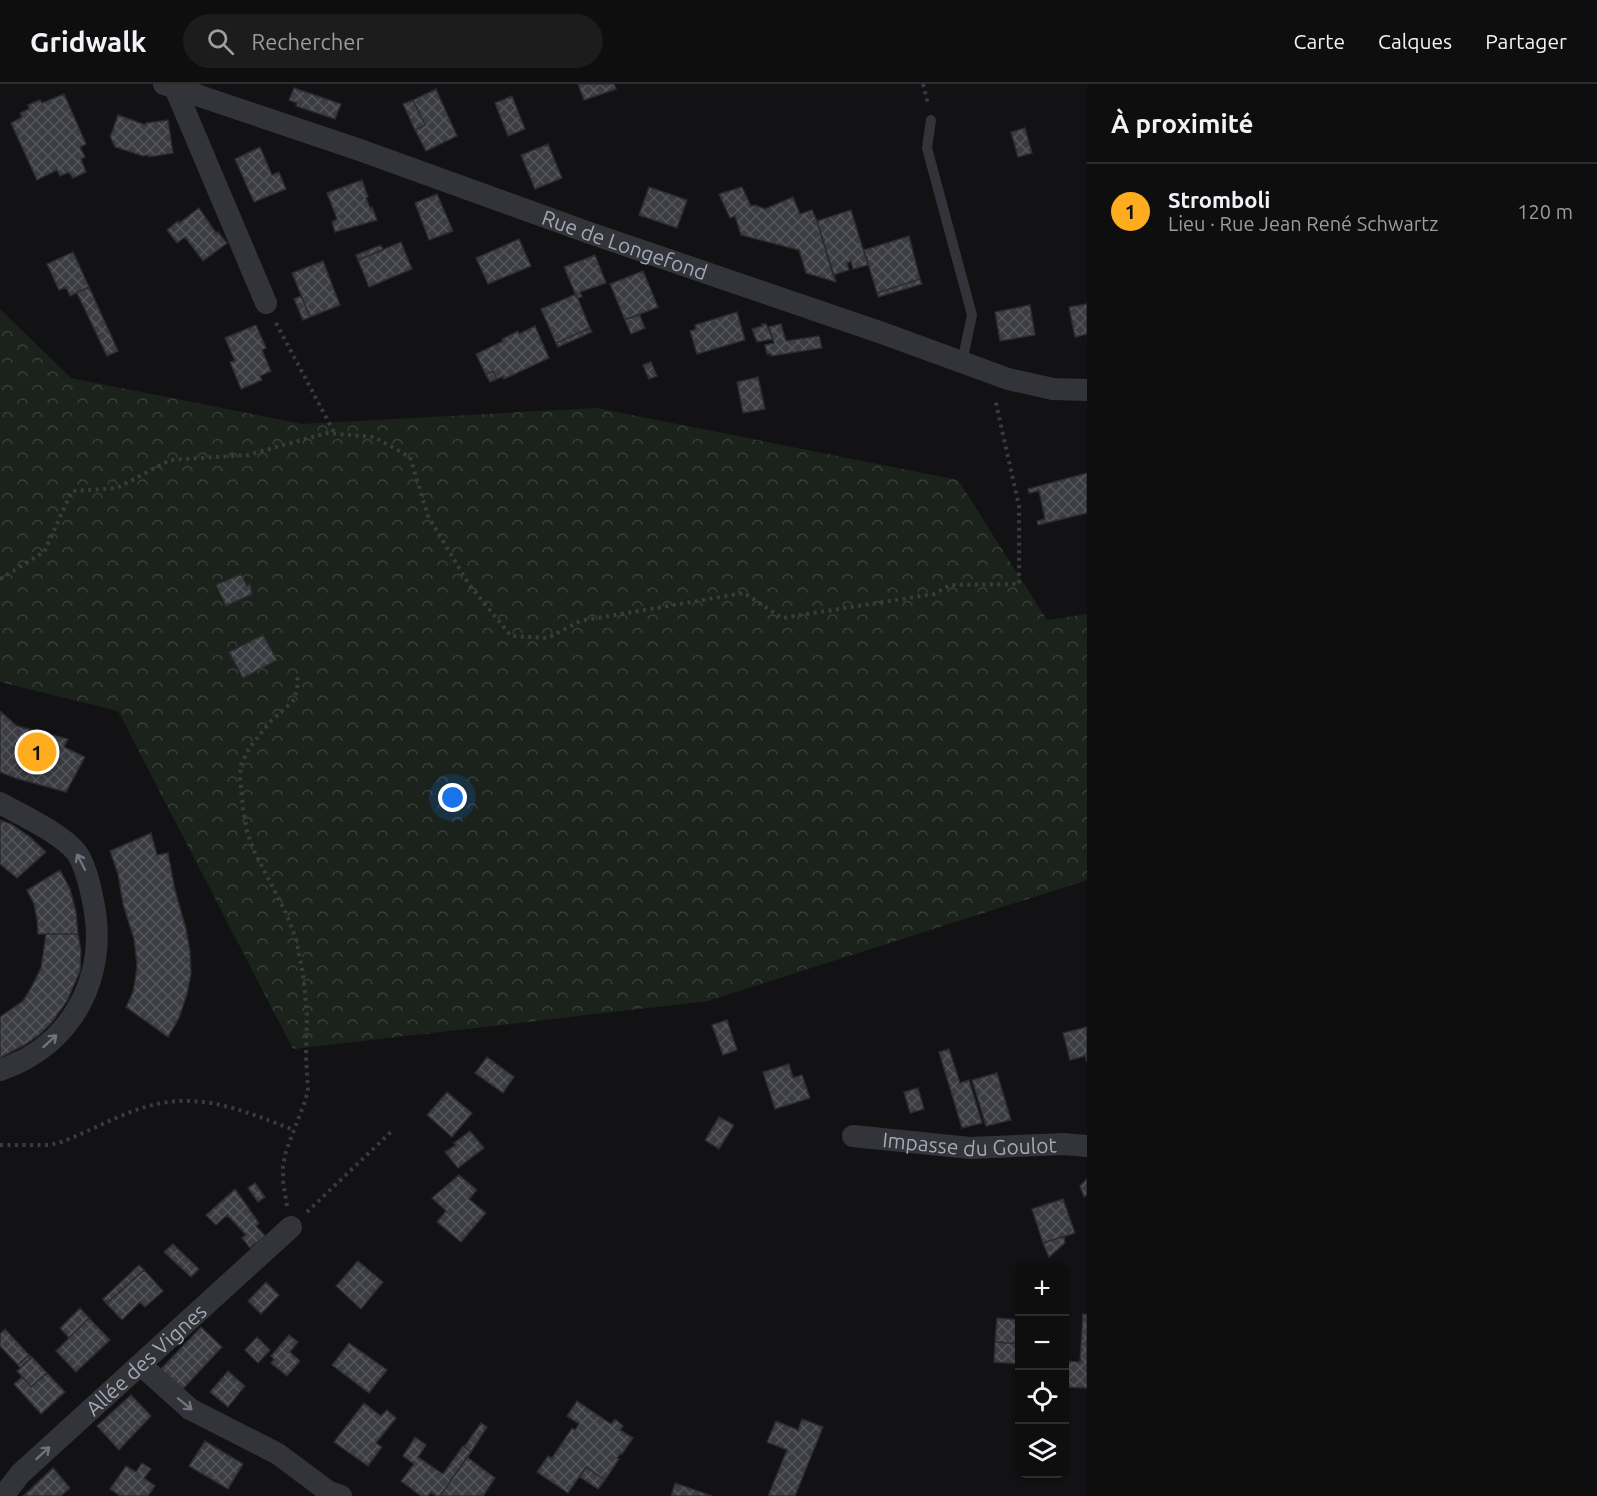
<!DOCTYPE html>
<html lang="fr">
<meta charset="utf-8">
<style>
:root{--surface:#0e0e0f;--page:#1c1c1d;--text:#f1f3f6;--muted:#9b9c9e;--line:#2e2e2f;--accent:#ffac1f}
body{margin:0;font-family:Ubuntu,sans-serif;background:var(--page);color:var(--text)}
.controls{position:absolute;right:18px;bottom:18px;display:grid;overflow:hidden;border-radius:12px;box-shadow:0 2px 4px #0004}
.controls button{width:54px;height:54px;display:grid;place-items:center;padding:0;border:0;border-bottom:2px solid var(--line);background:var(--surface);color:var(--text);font:30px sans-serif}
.you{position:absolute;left:453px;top:714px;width:21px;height:21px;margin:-15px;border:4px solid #fff;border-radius:50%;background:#1a73e8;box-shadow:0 0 0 9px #1a73e833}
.badge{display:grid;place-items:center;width:39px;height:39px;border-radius:50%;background:var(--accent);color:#111;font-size:20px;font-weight:700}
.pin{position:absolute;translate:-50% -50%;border:3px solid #fff;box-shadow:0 2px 6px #0006}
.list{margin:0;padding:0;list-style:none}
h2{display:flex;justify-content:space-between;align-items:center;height:78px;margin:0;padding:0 24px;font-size:26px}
h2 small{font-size:20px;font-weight:400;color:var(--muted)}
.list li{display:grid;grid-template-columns:39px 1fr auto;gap:18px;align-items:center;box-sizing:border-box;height:96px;padding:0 24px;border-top:2px solid var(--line)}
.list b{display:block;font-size:22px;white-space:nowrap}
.list p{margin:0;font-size:20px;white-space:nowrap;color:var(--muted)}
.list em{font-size:20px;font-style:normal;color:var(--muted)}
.icon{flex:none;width:33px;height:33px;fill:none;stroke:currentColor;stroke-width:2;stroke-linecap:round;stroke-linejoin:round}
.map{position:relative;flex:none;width:1087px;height:1412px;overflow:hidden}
header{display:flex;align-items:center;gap:36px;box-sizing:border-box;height:84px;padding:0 30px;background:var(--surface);border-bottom:2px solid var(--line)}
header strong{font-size:28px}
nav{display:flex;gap:33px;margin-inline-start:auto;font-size:21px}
.search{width:420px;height:54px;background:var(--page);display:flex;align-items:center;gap:15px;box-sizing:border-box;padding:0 21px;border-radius:33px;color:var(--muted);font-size:22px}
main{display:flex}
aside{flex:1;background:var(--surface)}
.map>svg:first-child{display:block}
.forest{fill:url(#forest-crowns)}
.building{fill:url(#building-cross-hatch);stroke:#2c2c30;stroke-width:1.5}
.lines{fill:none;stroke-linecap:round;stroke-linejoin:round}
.path{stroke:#393b40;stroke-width:4;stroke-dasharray:3 4.5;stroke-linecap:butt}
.service{stroke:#333439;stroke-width:10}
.minor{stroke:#333439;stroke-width:22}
.oneway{stroke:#70747e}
.labels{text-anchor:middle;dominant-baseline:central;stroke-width:4.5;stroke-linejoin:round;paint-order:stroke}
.street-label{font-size:21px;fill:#a2a9b6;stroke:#0d0d0f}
</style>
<header>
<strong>Gridwalk</strong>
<div class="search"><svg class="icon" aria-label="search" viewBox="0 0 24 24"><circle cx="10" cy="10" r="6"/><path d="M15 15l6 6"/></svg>Rechercher</div>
<nav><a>Carte</a><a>Calques</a><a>Partager</a></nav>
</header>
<main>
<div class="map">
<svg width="1087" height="1412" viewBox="0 0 1087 1412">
<defs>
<pattern id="forest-crowns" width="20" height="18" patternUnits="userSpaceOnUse" patternTransform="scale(1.5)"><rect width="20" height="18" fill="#1a221b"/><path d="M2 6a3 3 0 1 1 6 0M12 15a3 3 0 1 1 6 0" fill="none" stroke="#383f3a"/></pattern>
<pattern id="building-cross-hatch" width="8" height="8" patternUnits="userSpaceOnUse" patternTransform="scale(1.5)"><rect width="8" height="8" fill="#3c3d42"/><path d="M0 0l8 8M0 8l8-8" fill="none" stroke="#55565b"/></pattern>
</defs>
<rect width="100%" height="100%" fill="#121214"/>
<path class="forest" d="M0 225 71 294 302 340 597 324 958 396 1047 536 1087 530V796L708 917 293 965 118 627 0 598Z"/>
<path class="building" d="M578 0H614L616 5 584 16Z
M294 4 341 20 335 35 296 22 297 19 289 16Z
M436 5 457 52 426 67 415 46 425 41 413 16Z
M64 10 86 60 80 63 85 73 81 75 86 88 73 94 69 88 60 92 57 86 37 96 11 39 22 33 20 29 29 25 28 21 40 16 42 19Z
M512 12 525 45 508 52 495 19Z
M413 16 425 41 415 46 403 20Z
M118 31 146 41V39L168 36 173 69 149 73 148 71 143 72 115 63 110 52 111 51Z
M1025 44 1032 69 1018 73 1011 48Z
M548 60 562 94 535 105 521 71Z
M260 63 272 91 279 88 286 105 254 118 235 75Z
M362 96 368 113 366 114 370 124 372 123 377 136 335 148 332 138 337 135 327 109Z
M649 103 687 116 677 144 639 131Z
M742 103 751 122 755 121 765 125 793 113 800 130 812 126 817 137 836 198 806 189 799 166 741 151 735 132 730 134 719 110Z
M437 110 453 147 429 156 415 119Z
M199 124 216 149 218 148 227 159 203 177 185 153 177 159 167 146 178 137 179 139Z
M851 126 868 181 853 185 851 177 847 179 849 186 833 191 817 137Z
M909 152 920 195 877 209 864 166Z
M519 155 531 182 488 200 476 174Z
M401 158 412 185 369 203 358 176Z
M381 161 383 166 358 176 356 171Z
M73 168 89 203 70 212 66 203 59 206 47 180Z
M595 171 606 199 580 208 582 213 577 214 564 183Z
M323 177 340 221 310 233 292 189Z
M643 187 658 223 625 236 610 200Z
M920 195 922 200 878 213 877 209Z
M89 203 118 267 107 272 77 209Z
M576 210 590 244 556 259 541 225Z
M301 212 310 233 303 236 294 215Z
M1087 220V250L1075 253 1069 223Z
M1030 221 1035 251 1000 257 995 228Z
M737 228 745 256 697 270 690 247 696 245 695 241Z
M639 230 645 244 631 250 625 236Z
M762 240H766L773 255 757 258 752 245 762 242Z
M781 240 786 257 819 252 822 264 771 272V270H767L765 261 774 259 769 243Z
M256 241 266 264 262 266 271 287 260 292 262 296 241 305 230 278 235 277 225 254Z
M535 242 549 274 504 295 503 292 497 295 493 287 486 291 476 270 503 257 502 255 518 247 519 250Z
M590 244 592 248 558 263 556 259Z
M651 278 657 292 649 295 643 281Z
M493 287 497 295 490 298 486 291Z
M758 293 765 325 743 329 737 298Z
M1087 389V429L1038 441 1037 437 1045 435 1039 407 1029 409 1028 405Z
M241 490 247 502 250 500 252 510 226 522 216 501Z
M263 551 277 576 243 594 229 568Z
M0 627 17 642 68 655 64 663 85 673 66 708 15 694 0 688Z
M0 736 11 740 30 753 46 768 17 794 0 780Z
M151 749 157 771 168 769 175 806 186 845 190 867 191 890 187 910 179 934 168 953 126 923 133 908 137 884 136 871 134 855 123 820 118 790 110 767Z
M60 786 70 805 76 828 78 850H38L37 835 34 820 27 806Z
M46 850H78L81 867 80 887 67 917 52 938 39 951 26 960 0 974V933L23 917 31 904 41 884Z
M727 936 737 966 723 971 712 941Z
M1087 943V978L1085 972 1070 976 1063 949Z
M949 965 960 999 969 996 982 1039 962 1044 939 968Z
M487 973 514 993 503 1009 475 989Z
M789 980 793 994 802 991 810 1014 775 1025 763 988Z
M997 989 1011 1036 986 1042 972 996Z
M918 1004 924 1025 910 1029 904 1008Z
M447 1008 472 1029 452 1053 427 1031Z
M719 1033 734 1041 719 1065 705 1056Z
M470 1047 484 1064 458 1084 445 1068 456 1061 454 1059Z
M459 1091 477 1106 469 1115 486 1129 461 1158 437 1138 446 1127 432 1114Z
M1087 1095V1110L1084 1113 1080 1102Z
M255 1099 265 1113 258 1118 248 1104Z
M235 1105 259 1139 256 1142 265 1152 250 1164 242 1154 246 1151 227 1131 216 1141 206 1131Z
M1063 1115 1075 1149 1043 1159 1032 1125Z
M1064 1152 1065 1159 1049 1173 1043 1159Z
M173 1160 199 1185 191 1193 164 1168Z
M358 1177 383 1198 361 1225 336 1202Z
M139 1181 144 1186 107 1219 103 1215Z
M144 1186 163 1207 145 1223 140 1218 122 1236 103 1216V1215L107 1219Z
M266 1198 279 1211 261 1230 248 1217Z
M80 1224 89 1234 69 1254 60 1244Z
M1083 1230 1087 1231V1304L1064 1303 1065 1277 1080 1278Z
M89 1234 110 1256 76 1288 56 1267Z
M997 1234 1020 1236V1260L995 1258Z
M201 1243 222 1263 181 1307 159 1287Z
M5 1245 29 1271 18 1281 0 1262V1250Z
M289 1251 298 1258 290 1268 300 1277 287 1292 271 1279 274 1275 271 1272Z
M257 1253 270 1266 258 1279 245 1266Z
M995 1258 1020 1260V1280L994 1278Z
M349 1259 387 1286 369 1309 332 1281Z
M29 1271 32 1273 20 1284 18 1281Z
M32 1273 47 1289 31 1303 17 1287Z
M228 1287 245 1302 228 1323 210 1308Z
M47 1289 65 1308 41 1330 14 1300 22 1293 31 1303Z
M131 1311 151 1332 119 1366 97 1342Z
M577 1317 611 1340 615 1335 623 1342 620 1346 633 1354 622 1370 621 1369 617 1374 619 1375 605 1396 586 1383 568 1409 537 1388 548 1372 552 1374 572 1344 575 1346 579 1340 567 1332Z
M364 1319 381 1332 387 1326 396 1334 376 1359 382 1363 368 1382 334 1358Z
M802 1335 823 1343 795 1412H768L787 1366 767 1358 776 1337 798 1346Z
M481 1339 487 1343 471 1368 464 1363Z
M415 1353 426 1361 418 1373 443 1390 463 1362 471 1368 440 1412H436L431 1408 428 1412H421L401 1397 414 1380 403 1372Z
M205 1357 243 1380 228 1405 189 1382Z
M467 1373 495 1394 483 1412H440Z
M142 1379 151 1385 144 1394 155 1402 148 1412H120L110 1405 126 1382 136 1388Z
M586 1383 605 1396 598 1405 580 1393Z
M53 1384 70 1404 61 1412H23Z
M675 1399 712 1412H671Z"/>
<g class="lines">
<path class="path" d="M923 0 928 20
M276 239 335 350
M0 495 44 468 72 407 117 404 170 376 248 371 327 349 374 353 410 373 428 432 468 499 511 552 548 554 580 537 744 509 782 534 934 510 950 501 1019 500V422L995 315
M0 1061H49L59 1059C86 1049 112 1034 139 1025 197 1005 241 1026 294 1046
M287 1122 283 1097V1082L286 1067 304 1020 308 1007 306 973 307 930 303 890 296 855 286 829 253 765 247 747 243 725 240 692 241 681 250 663 270 638 293 617 297 606 298 589
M307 1128 393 1046"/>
<path class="service" d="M931 36 927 64 972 231 962 278"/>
<g class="minor">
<path id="s1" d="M164 0 357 65 587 148 885 250 1008 295 1053 305 1087 306"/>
<path d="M175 4 266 219"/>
<path d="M0 719C23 732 61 749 77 769 86 783 90 802 93 817 109 891 73 962 0 986"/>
<path id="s2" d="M853 1052 970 1064 1064 1060 1087 1062"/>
<path d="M141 1281 190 1325 278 1370 329 1408 341 1412"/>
<path id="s3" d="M3 1412 20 1390 291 1143"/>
</g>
</g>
<defs><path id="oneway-shaft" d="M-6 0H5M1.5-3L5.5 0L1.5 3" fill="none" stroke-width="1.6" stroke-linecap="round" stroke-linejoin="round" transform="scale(1.5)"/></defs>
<g class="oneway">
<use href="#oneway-shaft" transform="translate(81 778) rotate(-117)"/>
<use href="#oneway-shaft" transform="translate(50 957) rotate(-42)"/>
<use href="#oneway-shaft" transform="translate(185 1320) rotate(39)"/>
<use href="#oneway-shaft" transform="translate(43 1369) rotate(-42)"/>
</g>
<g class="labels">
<g class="street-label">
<text stroke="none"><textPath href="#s1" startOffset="488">Rue de Longefond</textPath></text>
<text stroke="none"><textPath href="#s2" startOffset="117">Impasse du Goulot</textPath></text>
<text stroke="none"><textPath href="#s3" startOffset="198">Allée des Vignes</textPath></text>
</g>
</g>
</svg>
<div class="controls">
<button>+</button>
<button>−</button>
<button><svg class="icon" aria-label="locate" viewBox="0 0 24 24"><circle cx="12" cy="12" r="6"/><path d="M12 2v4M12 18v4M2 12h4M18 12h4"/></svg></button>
<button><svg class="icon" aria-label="layers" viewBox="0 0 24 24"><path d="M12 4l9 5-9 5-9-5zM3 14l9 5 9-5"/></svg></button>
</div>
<div class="you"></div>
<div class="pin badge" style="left:37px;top:668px">1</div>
</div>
<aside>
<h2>À proximité<small></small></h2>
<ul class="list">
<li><span class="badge">1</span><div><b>Stromboli</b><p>Lieu · Rue Jean René Schwartz</p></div><em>120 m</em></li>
</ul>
</aside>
</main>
